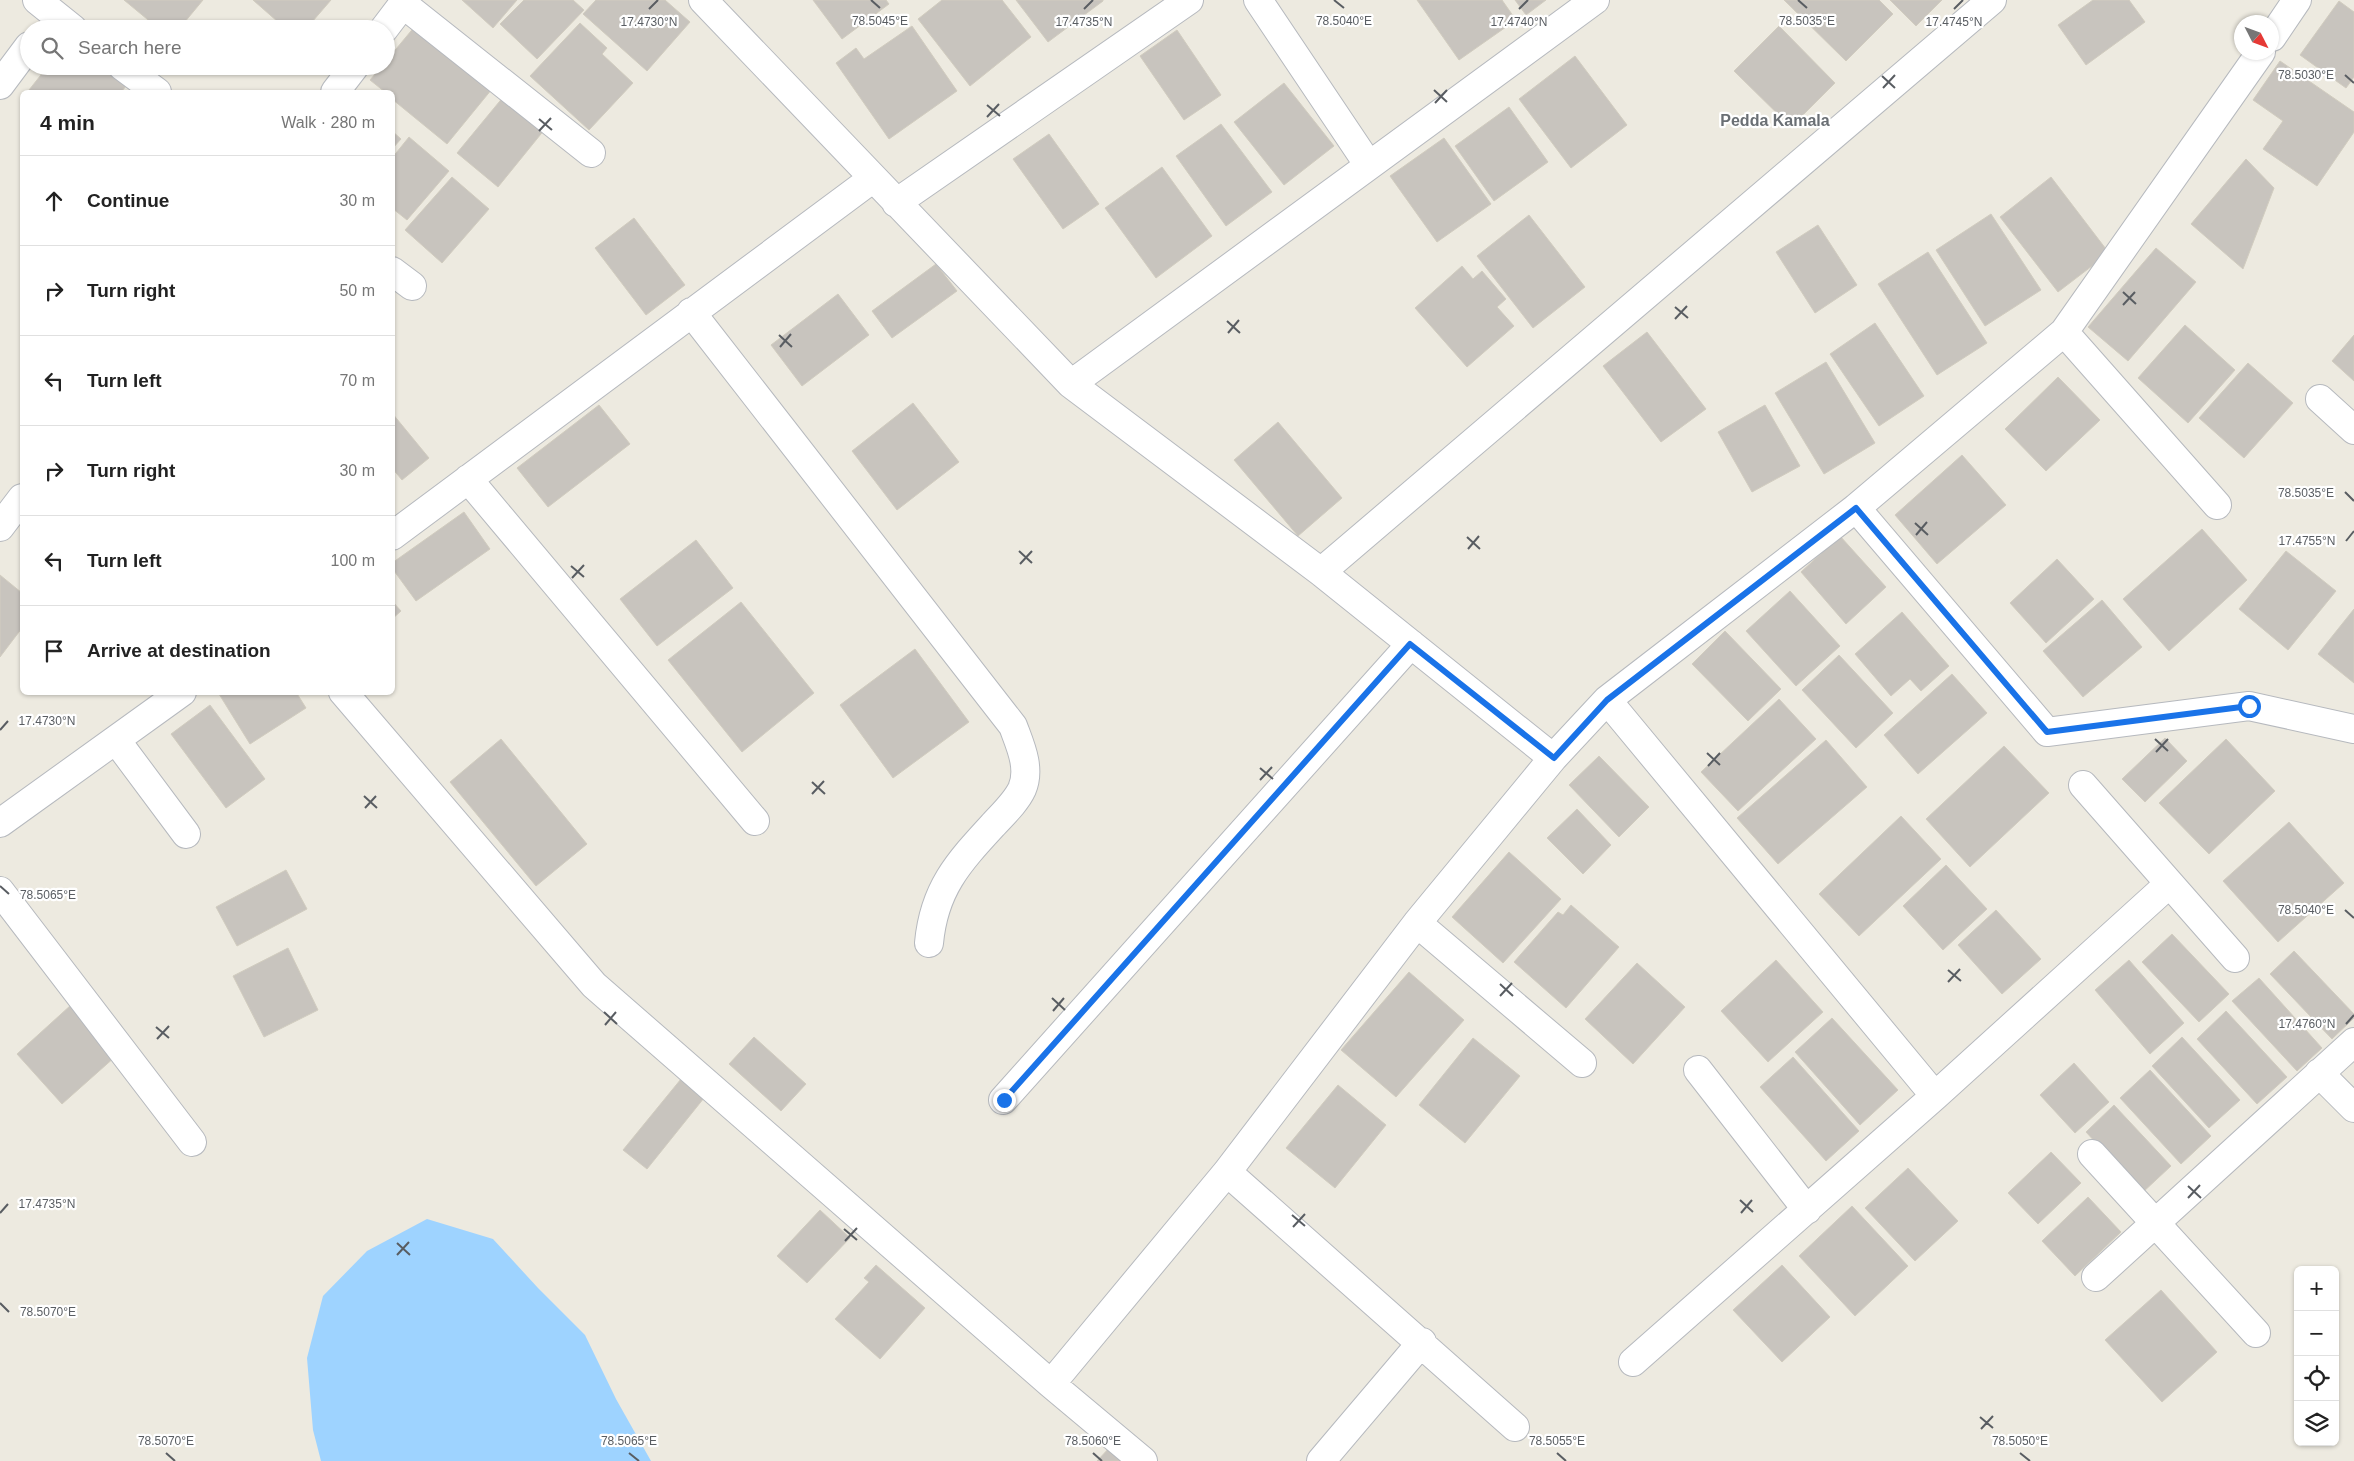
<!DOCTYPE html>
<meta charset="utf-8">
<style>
:root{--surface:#fff;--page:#f2f2f2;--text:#222;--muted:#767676;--line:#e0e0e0}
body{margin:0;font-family:Helvetica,sans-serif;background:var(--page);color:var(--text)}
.controls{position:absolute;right:15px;bottom:15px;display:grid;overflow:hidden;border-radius:8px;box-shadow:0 1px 4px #0004}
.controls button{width:45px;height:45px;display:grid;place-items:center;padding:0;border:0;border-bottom:1px solid var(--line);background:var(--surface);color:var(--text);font:25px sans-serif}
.compass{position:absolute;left:2234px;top:15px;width:45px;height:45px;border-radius:50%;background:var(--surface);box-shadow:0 1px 4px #0004;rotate:132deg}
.stop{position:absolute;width:15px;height:15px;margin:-11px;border:4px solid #1a73e8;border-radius:50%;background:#fff}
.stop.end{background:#1a73e8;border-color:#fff;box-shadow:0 1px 5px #0008}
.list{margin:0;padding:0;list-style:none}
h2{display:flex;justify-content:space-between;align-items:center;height:65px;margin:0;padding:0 20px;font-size:21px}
h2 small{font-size:16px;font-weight:400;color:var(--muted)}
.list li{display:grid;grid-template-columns:32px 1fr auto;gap:15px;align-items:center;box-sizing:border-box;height:90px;padding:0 20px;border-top:1px solid var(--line)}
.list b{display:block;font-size:19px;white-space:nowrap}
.list em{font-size:16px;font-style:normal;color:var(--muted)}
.icon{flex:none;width:28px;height:28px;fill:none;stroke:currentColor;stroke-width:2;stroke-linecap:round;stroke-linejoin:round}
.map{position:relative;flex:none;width:2354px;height:1461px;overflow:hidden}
.search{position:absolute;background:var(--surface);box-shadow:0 1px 4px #0004;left:20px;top:20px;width:375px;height:55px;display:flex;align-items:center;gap:12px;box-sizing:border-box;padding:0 18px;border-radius:28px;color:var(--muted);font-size:19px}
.panel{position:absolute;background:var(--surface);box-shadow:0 1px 4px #0004;left:20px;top:90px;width:375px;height:605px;border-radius:8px}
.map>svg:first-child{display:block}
.water{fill:#9ed3ff}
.building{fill:#c8c4be;stroke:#d1ccbf}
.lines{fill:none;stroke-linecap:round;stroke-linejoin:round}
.street-casing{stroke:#b6b9be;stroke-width:30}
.street{stroke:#fff;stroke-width:28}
.route{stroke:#1a73e8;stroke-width:6}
.ticks{fill:none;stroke:#595d62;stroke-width:2}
.labels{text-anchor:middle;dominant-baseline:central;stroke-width:4.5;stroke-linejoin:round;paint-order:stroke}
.neighbourhood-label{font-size:16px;font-weight:bold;fill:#6a6f74;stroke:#fff}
.ticks-label{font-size:12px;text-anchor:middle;fill:#595d62;stroke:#fff;stroke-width:4.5;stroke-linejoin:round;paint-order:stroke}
</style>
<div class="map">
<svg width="2354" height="1461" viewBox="0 0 2354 1461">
<rect width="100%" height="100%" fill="#edeae0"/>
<path class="water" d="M427 1219 493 1239 538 1288 585 1335 616 1399 651 1461H321L313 1430 307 1358 323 1296 367 1251Z"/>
<path class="building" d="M124 0H203L179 29H159Z
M253 0H331L306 29H286Z
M462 0H517L493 28Z
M524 0H573L584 10 537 59 500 24Z
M596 0H665L690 22 647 71 583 14Z
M813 0H886L889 4 842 39Z
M942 0H1002L1031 37 970 86 918 19Z
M1016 0H1103V1L1048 42Z
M1417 0H1502L1516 20 1459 60Z
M1515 0H1546L1526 15Z
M1784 0H1879L1893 14 1846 61Z
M1890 0H1942L1916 26Z
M2093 0H2129L2145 22 2086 65 2058 25Z
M2339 1 2354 12V77L2346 88 2300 55Z
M580 23 607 48 602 54 633 83 589 130 530 76Z
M416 25 492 89 447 144 392 99V92H385L370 80 382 66H386V61Z
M912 26 957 91 889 139 836 63 856 48 864 59Z
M1779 26 1835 83 1791 127 1734 71Z
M1177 30 1221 95 1184 120 1140 56Z
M1575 56 1627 125 1571 168 1519 99Z
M2280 61 2354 112V132L2317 186 2263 149 2283 121 2253 100Z
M48 66H106L128 84 121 92H32L29 90Z
M1284 83 1334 146 1284 185 1234 122Z
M504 96 545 129 498 187 457 153Z
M1509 107 1548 162 1494 201 1455 146Z
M1221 124 1272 192 1226 226 1176 156Z
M392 131 401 139 392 149Z
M1049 134 1099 204 1063 229 1013 159Z
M409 137 449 171 407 220 392 208V158Z
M1444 138 1491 204 1437 242 1390 176Z
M2246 159 2274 188 2243 269 2191 224Z
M1162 167 1212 236 1156 278 1105 208Z
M452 177 489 209 442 263 405 230Z
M2051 177 2109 253 2058 292 2000 217Z
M1991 214 2041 290 1985 326 1936 250Z
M1529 215 1585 287 1533 328 1477 256Z
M634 218 685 285 646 315 595 248Z
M1818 225 1857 285 1815 313 1776 252Z
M2156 248 2196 282 2128 361 2088 327Z
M1928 252 1987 343 1937 375 1878 284Z
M936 264 957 291 892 338 872 311Z
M1462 266 1473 279 1482 271 1506 299 1497 307 1514 326 1467 367 1415 308Z
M838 294 869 335 802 386 771 345Z
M1875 323 1924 396 1879 426 1830 354Z
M2185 325 2235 370 2188 423 2138 378Z
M1647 332 1706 409 1661 442 1603 366Z
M2354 335V381L2332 361Z
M1826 362 1875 443 1824 474 1775 393Z
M2248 363 2293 403 2244 458 2199 418Z
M2058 377 2100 420 2046 471 2005 429Z
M913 403 959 462 897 510 852 451Z
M599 405 630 444 548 507 517 468Z
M1765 405 1800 466 1752 492 1718 432Z
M392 413 429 458 402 480 392 468Z
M1278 422 1342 498 1298 536 1234 460Z
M1962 455 2006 505 1937 564 1895 515Z
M464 512 490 549 416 601 392 568V563Z
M2202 529 2247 580 2169 651 2123 599Z
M1840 536 1886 587 1846 624 1801 572Z
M696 540 733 588 657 646 620 599Z
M2286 551 2336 591 2288 650 2239 609Z
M2057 559 2094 599 2046 643 2010 603Z
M0 575 22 593V628L0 657Z
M1790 591 1840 646 1796 686 1746 631Z
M2102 600 2142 647 2083 697 2043 651Z
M392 601 401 611 392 619Z
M741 602 814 693 742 752 668 660Z
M2354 609V683L2318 654Z
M1902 612 1949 666 1921 691 1910 679 1891 696 1855 654Z
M1725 631 1781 689 1748 721 1692 664Z
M915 649 969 722 893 778 840 705Z
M1839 655 1893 713 1856 748 1802 690Z
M1952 674 1987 713 1918 774 1884 735Z
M221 692H296L306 708 250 744 219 694Z
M1779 699 1816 739 1738 811 1701 772Z
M210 705 265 779 226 808 171 734Z
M2165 738 2187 761 2145 802 2122 779Z
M501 739 587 844 536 886 450 782Z
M2226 739 2275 791 2209 854 2159 803Z
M1826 740 1867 787 1778 864 1737 818Z
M2004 746 2049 793 1970 867 1926 819Z
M1599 756 1649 807 1619 837 1569 785Z
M1577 809 1611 845 1583 874 1547 838Z
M1901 816 1941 859 1859 936 1819 894Z
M2289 822 2344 883 2278 942 2223 881Z
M1509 852 1561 899 1503 963 1452 917Z
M1946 865 1987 909 1943 950 1903 906Z
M286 870 307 909 237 946 216 907Z
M1571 905 1619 947 1566 1008 1514 962 1558 912 1563 915Z
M1996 910 2041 959 2002 994 1958 945Z
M2172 934 2229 994 2199 1022 2142 962Z
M288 948 318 1010 264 1037 233 976Z
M2294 951 2354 1014V1018L2332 1039 2270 974Z
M1776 960 1823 1012 1768 1062 1721 1011Z
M2129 960 2184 1023 2150 1054 2095 990Z
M1637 963 1685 1007 1633 1064 1585 1019Z
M1409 972 1464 1020 1396 1097 1341 1050Z
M2259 978 2322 1048 2297 1071 2232 1001Z
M71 1005 116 1056 62 1104 17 1054Z
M2226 1011 2287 1077 2257 1104 2197 1039Z
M1832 1018 1898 1090 1860 1125 1795 1052Z
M754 1037 806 1084 781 1111 729 1064Z
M2182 1037 2240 1100 2209 1128 2152 1066Z
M1473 1038 1520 1076 1465 1143 1419 1105Z
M1793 1057 1859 1131 1826 1161 1760 1087Z
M2074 1063 2109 1102 2075 1133 2040 1095Z
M2150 1070 2211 1136 2181 1164 2120 1098Z
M681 1079 704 1098 647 1169 623 1150Z
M1338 1085 1386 1125 1335 1188 1286 1148Z
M2114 1105 2171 1166 2142 1193 2086 1132Z
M2051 1152 2081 1183 2038 1224 2008 1193Z
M1908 1168 1958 1221 1915 1261 1865 1208Z
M2088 1197 2121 1232 2075 1276 2042 1241Z
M1852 1206 1908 1266 1855 1316 1799 1256Z
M820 1210 850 1238 807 1283 777 1256Z
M876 1265 925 1308 880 1359 835 1319 869 1282 864 1278Z
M1782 1265 1830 1317 1782 1362 1733 1310Z
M2161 1290 2217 1352 2162 1402 2105 1340Z
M1111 1446 1128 1461H1097Z"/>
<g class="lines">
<defs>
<path id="street" d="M37 0 73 29
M703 0 1071 384 1321 572 1553 758
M1258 0 1368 164
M403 4 591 153
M384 29 406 0
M2272 37 2297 0
M122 66 157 92
M0 85 29 46
M335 92 355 66
M896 203 1189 0
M392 271 412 286
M691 312 1013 726C1020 745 1031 768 1022 789 1016 802 1003 814 993 825 958 863 934 889 929 943
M2064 332 2217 505
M1071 384 1595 0
M2320 399 2354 430
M468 479 755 821
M1856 508 2047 732 2249 706 2354 729
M0 527 22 498
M392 536 872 179
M1321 572 1992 0
M343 692 594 985 1051 1384 1143 1461
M1607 700 1935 1096
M116 740 186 834
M2083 785 2235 958
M0 823 182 692
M0 891 192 1142
M1417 923 1582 1063
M1698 1070 1807 1210
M2319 1073 2354 1108
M1003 1100 1411 644
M2092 1154 2256 1333
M1227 1172 1515 1427
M2096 1277 2354 1042
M1633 1362 1935 1096 2169 884
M1051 1384 1227 1172 1417 923 1553 758 1607 700 1856 508 2064 332 2261 52
M1321 1461 1422 1342"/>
</defs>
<use href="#street" class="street-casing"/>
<use href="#street" class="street"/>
</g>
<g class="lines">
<path class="route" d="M1004 1100 1410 644 1554 758 1607 700 1856 508 2047 732 2249 706"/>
</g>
<path class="ticks" d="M871 0 880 8M1334 0 1344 8M1798 0 1807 8M649 9 658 0M1084 9 1093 0M1519 9 1528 0M1954 9 1963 0M2345 75 2354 83M1882 76 1895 88M1883 88 1895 75M1434 90 1447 102M1435 103 1447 90M987 105 1000 116M987 117 999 104M539 119 552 130M539 131 551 118M2123 292 2136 304M2123 305 2135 292M1675 307 1688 318M1675 319 1687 306M1227 321 1240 333M1228 333 1239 320M779 335 792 347M780 347 791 334M2345 492 2354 501M1915 523 1928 535M1916 535 1927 522M1467 537 1480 549M2346 541 2354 531M1468 549 1479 536M1019 551 1032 563M1020 564 1032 551M571 566 584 577M572 578 584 565M0 730 8 721M2155 739 2168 751M2156 752 2168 739M1707 753 1720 765M1708 766 1720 753M1260 768 1273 779M1260 780 1272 767M812 782 825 794M812 794 824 781M364 796 377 808M365 808 376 796M0 886 9 894M2345 910 2354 918M1948 970 1961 981M1948 982 1960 969M1500 984 1513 996M1500 996 1512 983M1052 998 1065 1010M1053 1011 1064 998M604 1012 617 1024M2346 1024 2354 1015M605 1025 616 1012M156 1027 169 1038M157 1039 169 1026M2188 1186 2201 1198M2188 1198 2200 1185M1740 1200 1753 1212M0 1213 8 1204M1741 1213 1752 1200M1292 1215 1305 1226M1293 1227 1305 1214M844 1229 857 1240M845 1241 857 1228M397 1243 410 1255M397 1255 409 1242M0 1303 9 1312M1980 1417 1993 1428M1981 1429 1993 1416M166 1453 175 1461M629 1453 639 1461M1093 1453 1102 1461M1557 1453 1566 1461M2020 1453 2030 1461"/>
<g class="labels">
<g class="neighbourhood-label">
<text x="1775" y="120">Pedda Kamala</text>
</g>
</g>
<g class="ticks-label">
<text x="1344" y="25">78.5040°E</text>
<text x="880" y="25">78.5045°E</text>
<text x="1807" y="25">78.5035°E</text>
<text x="649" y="26">17.4730°N</text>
<text x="1084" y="26">17.4735°N</text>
<text x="1519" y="26">17.4740°N</text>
<text x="1954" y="26">17.4745°N</text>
<text x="2306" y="79">78.5030°E</text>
<text x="2306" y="497">78.5035°E</text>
<text x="2307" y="545">17.4755°N</text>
<text x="47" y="725">17.4730°N</text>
<text x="48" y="899">78.5065°E</text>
<text x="2306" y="914">78.5040°E</text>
<text x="2307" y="1028">17.4760°N</text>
<text x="47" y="1208">17.4735°N</text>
<text x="48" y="1316">78.5070°E</text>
<text x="166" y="1445">78.5070°E</text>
<text x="629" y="1445">78.5065°E</text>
<text x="1093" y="1445">78.5060°E</text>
<text x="1557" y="1445">78.5055°E</text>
<text x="2020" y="1445">78.5050°E</text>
</g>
</svg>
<div class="controls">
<button>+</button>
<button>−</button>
<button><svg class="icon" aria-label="locate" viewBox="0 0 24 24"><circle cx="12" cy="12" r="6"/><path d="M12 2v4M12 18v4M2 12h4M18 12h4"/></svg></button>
<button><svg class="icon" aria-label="layers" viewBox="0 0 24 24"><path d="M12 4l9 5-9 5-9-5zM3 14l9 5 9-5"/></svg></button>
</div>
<svg class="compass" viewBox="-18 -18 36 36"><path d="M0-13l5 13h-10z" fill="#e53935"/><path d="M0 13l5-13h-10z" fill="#767676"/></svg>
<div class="stop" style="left:2249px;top:706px"></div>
<div class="stop end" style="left:1004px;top:1100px"></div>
<div class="search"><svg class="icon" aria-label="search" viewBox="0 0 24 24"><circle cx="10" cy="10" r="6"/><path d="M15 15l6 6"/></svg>Search here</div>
<section class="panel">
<h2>4 min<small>Walk · 280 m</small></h2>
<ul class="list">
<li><svg class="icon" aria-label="ahead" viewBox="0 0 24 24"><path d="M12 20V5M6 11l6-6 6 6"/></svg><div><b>Continue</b></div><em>30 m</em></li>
<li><svg class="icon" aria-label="right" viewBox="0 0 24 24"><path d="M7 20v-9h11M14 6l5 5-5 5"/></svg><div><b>Turn right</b></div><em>50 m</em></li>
<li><svg class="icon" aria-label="left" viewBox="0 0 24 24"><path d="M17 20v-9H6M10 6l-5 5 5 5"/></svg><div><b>Turn left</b></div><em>70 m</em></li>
<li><svg class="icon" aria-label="right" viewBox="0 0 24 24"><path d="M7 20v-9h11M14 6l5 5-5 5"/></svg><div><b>Turn right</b></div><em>30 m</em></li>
<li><svg class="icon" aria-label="left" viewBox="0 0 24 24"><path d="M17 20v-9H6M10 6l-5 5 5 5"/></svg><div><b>Turn left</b></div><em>100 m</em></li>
<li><svg class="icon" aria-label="arrive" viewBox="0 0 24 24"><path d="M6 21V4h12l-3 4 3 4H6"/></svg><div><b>Arrive at destination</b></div></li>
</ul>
</section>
</div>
